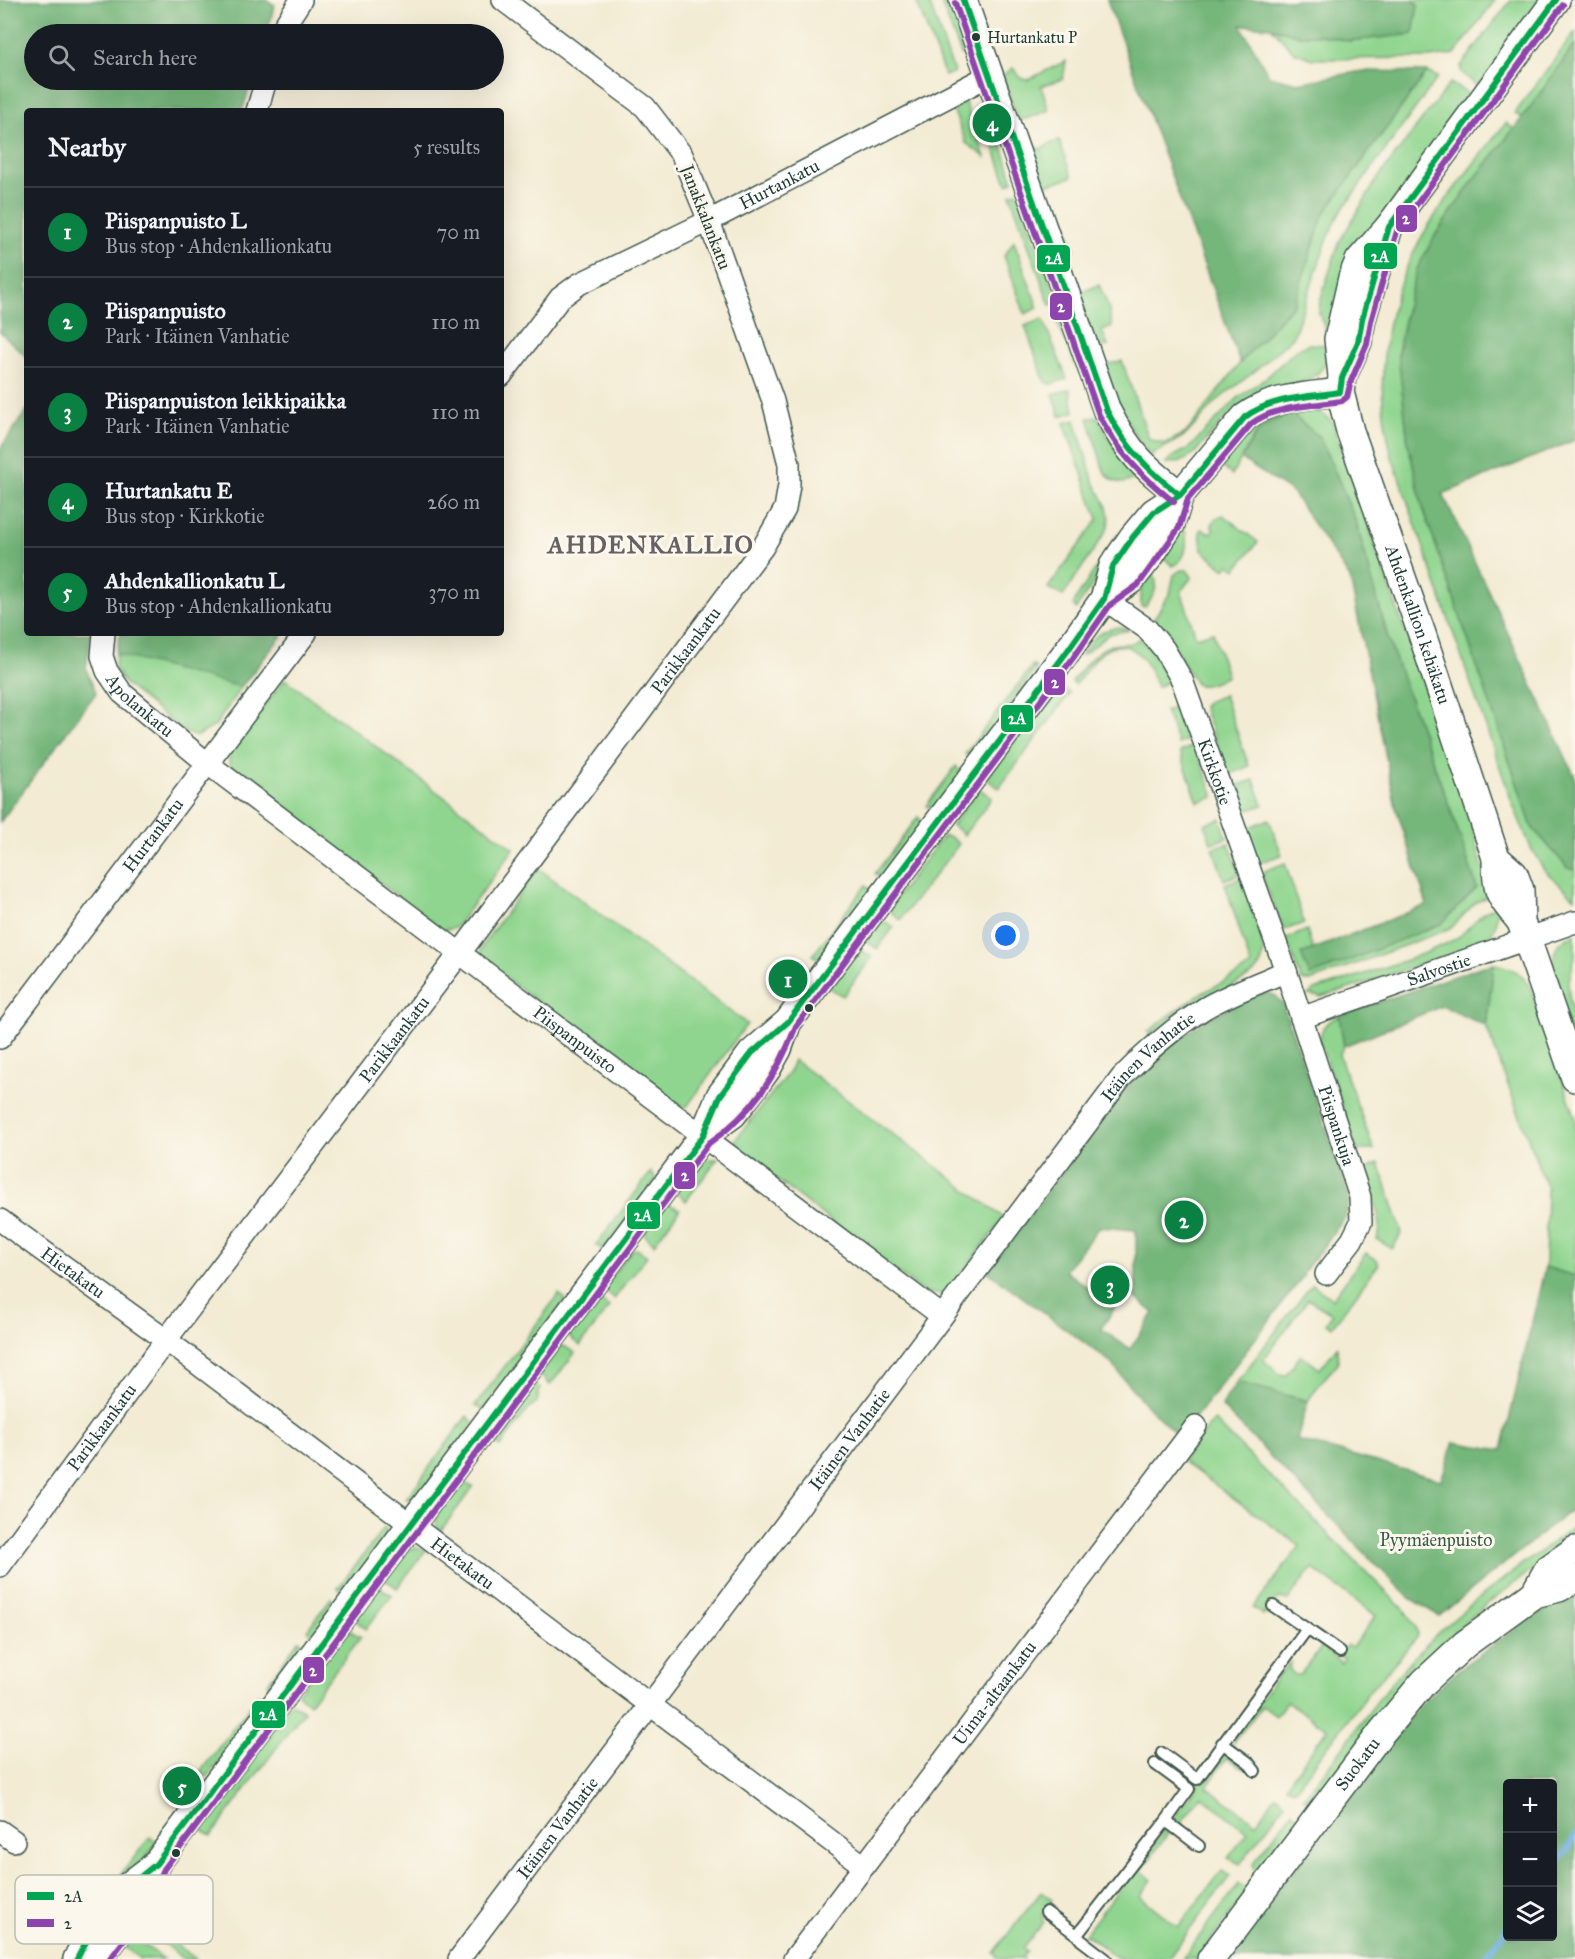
<!DOCTYPE html>
<meta charset="utf-8">
<style>
:root{--surface:#171b24;--page:#242831;--text:#f1f3f6;--muted:#9ea1a6;--line:#363941;--accent:#0b8043}
body{margin:0;font-family:"IM FELL Great Primer",serif;background:var(--page);color:var(--text)}
.controls{position:absolute;right:18px;bottom:18px;display:grid;overflow:hidden;border-radius:6px;box-shadow:0 6px 24px #0002}
.controls button{width:54px;height:54px;display:grid;place-items:center;padding:0;border:0;border-bottom:2px solid var(--line);background:var(--surface);color:var(--text);font:30px sans-serif}
.you{position:absolute;left:1006px;top:936px;width:21px;height:21px;margin:-15px;border:4px solid #fff;border-radius:50%;background:#1a73e8;box-shadow:0 0 0 9px #1a73e833}
.badge{display:grid;place-items:center;width:39px;height:39px;border-radius:50%;background:var(--accent);color:#fff;font-size:20px;font-weight:700}
.pin{position:absolute;translate:-50% -50%;border:3px solid #fff;box-shadow:0 2px 6px #0006}
.list{margin:0;padding:0;list-style:none}
h2{display:flex;justify-content:space-between;align-items:center;height:78px;margin:0;padding:0 24px;font-size:26px}
h2 small{font-size:20px;font-weight:400;color:var(--muted)}
.list li{display:grid;grid-template-columns:39px 1fr auto;gap:18px;align-items:center;box-sizing:border-box;height:90px;padding:0 24px;border-top:2px solid var(--line)}
.list b{display:block;font-size:22px;white-space:nowrap}
.list p{margin:0;font-size:20px;white-space:nowrap;color:var(--muted)}
.list em{font-size:20px;font-style:normal;color:var(--muted)}
.icon{flex:none;width:33px;height:33px;fill:none;stroke:currentColor;stroke-width:2;stroke-linecap:round;stroke-linejoin:round}
.map{position:relative;flex:none;width:1575px;height:1959px;overflow:hidden}
.search{position:absolute;background:var(--surface);box-shadow:0 6px 24px #0002;left:24px;top:24px;width:480px;height:66px;display:flex;align-items:center;gap:15px;box-sizing:border-box;padding:0 21px;border-radius:33px;color:var(--muted);font-size:22px}
.panel{position:absolute;background:var(--surface);box-shadow:0 6px 24px #0002;left:24px;top:108px;width:480px;height:528px;border-radius:6px}
.map>svg:first-child{display:block}
.green{fill:#90d58f;stroke:#588962;stroke-width:1.5}
.forest{fill:#74b67a;stroke:#4a7a57;stroke-width:1.5;fill-rule:evenodd}
.lines{fill:none;stroke-linecap:round;stroke-linejoin:round}
.stream{stroke:#71b3e5;stroke-width:6}
.service-casing{stroke:#3f574c;stroke-width:14}
.minor-casing{stroke:#3f574c;stroke-width:24}
.tertiary-casing{stroke:#3f574c;stroke-width:30}
.service{stroke:#fff;stroke-width:10}
.minor{stroke:#fff;stroke-width:21}
.tertiary{stroke:#fff;stroke-width:27}
.bus-1-casing{stroke:#fbf7ec;stroke-width:10}
.bus-2-casing{stroke:#fbf7ec;stroke-width:10}
.bus-1{stroke:#00a651;stroke-width:6}
.bus-2{stroke:#8e44ad;stroke-width:6}
.bus-dot{fill:#1f3d34;stroke:#fbf7ec;stroke-width:2}
.labels{text-anchor:middle;dominant-baseline:central;stroke-width:6;stroke-linejoin:round;paint-order:stroke}
.bus-label{font-size:16px;fill:#1f3d34;stroke:#fbf7ec;text-anchor:start}
.street-label{font-size:18px;fill:#1f3d34;stroke:#fbf7ec}
.park-label{font-size:18px;fill:#365b46;stroke:#fbf7ec}
.district-label{font-size:24px;font-weight:bold;letter-spacing:1.5px;fill:#666163;stroke:#fbf7ec}
.key{fill:#fbf7ec;stroke:#b9bfb5;stroke-width:1.5}
.key-label{font-size:16px;fill:#1f3d34}
.line-badge{stroke:#fbf7ec;stroke-width:2}
.badge-label{font-size:16px;text-anchor:middle;font-weight:bold;fill:#fff}
</style>
<div class="map">
<svg width="1575" height="1959" viewBox="0 0 1575 1959">
<rect width="100%" height="100%" fill="#fbf7ec"/>
<filter id="ink" filterUnits="userSpaceOnUse"><feTurbulence type="fractalNoise" baseFrequency=".0167" numOctaves="2"/><feDisplacementMap in="SourceGraphic" scale="12" xChannelSelector="R" yChannelSelector="G"/><feConvolveMatrix kernelMatrix="1 2 1 2 8 2 1 2 1" color-interpolation-filters="sRGB"/></filter>
<filter id="wash" filterUnits="userSpaceOnUse"><feTurbulence type="fractalNoise" baseFrequency=".008" numOctaves="4" result="noise"/><feDisplacementMap in="SourceGraphic" scale="24" xChannelSelector="R" yChannelSelector="G"/><feGaussianBlur stdDeviation="1.35" result="paint"/><feColorMatrix in="noise" values="0 0 0 0 0 0 0 0 0 0 0 0 0 0 0 0 0 1.4 0 .05"/><feComposite in="paint" operator="in"/></filter>
<g filter="url(#wash)">
<rect width="100%" height="100%" fill="#f3ebd3"/>
<path class="green" d="M916 0H928L929 2 954 72 945 76Z
M940 0H950L971 54 965 55 961 54Z
M1413 0H1495L1455 54 1430 58 1313 59 1294 52 1271 27 1298 35H1320L1349 41 1413 34 1418 5Z
M1511 0H1543L1479 88 1461 72V66Z
M1575 32V44L1526 113 1522 118 1515 113Z
M1066 61 1063 79 1041 86 1049 110 1029 118 1018 120 1002 76 1013 68 1020 78 1027 80Z
M1427 72 1438 77 1339 214 1326 243 1293 337 1255 371 1219 399 1186 435 1152 455 1147 452 1118 409 1105 365 1122 361 1149 439 1164 444 1186 433 1240 363 1294 304 1323 215Z
M1450 83 1466 92 1471 99 1332 331 1325 329 1319 313 1320 301 1339 242 1378 178Z
M965 102 985 157 966 143 953 109Z
M1506 123 1514 129 1470 185 1436 234 1417 269 1407 305 1398 353 1408 443 1422 505 1532 827 1568 868 1575 870V898L1544 870 1531 848 1513 805 1391 454C1388 437 1384 421 1383 404 1379 342 1395 278 1429 225 1452 189 1480 156 1506 123Z
M1059 140 1072 177 1040 187 1026 145 1040 149Z
M1001 143 1013 181 1007 184 994 147Z
M1017 192 1058 302 1050 305 1010 194Z
M1061 210 1075 250 1063 254 1049 214Z
M1014 241 1038 308 1025 314 1004 256Z
M1099 285 1108 306 1112 327 1102 331 1108 346 1096 348 1077 294Z
M1062 314 1082 372 1079 373 1055 317Z
M1043 319 1067 379 1050 384 1045 382 1025 326Z
M1309 344 1326 345C1331 357 1324 369 1314 376 1299 387 1278 386 1261 393 1233 405 1213 433 1193 455 1184 462 1177 463 1166 463L1172 457 1188 449 1239 397 1268 376 1296 350Z
M1070 389 1074 412 1060 416 1053 394Z
M1316 408 1332 422 1471 820 1481 862 1493 894 1475 903 1451 928 1310 981H1302L1286 939 1307 930 1313 950 1301 955 1441 924 1455 822 1389 642 1356 522 1336 474 1319 437 1291 414 1272 420 1254 435 1232 475 1221 466 1254 425 1284 410Z
M1098 417 1116 451 1134 478C1123 487 1111 482 1104 471L1088 418Z
M1075 420 1093 480 1107 507 1109 517 1108 527 1103 536 1063 596 1048 588 1098 519 1064 423Z
M1223 515 1258 542 1236 569 1229 564 1225 569 1202 550 1200 531 1201 529 1211 533 1213 531 1212 525 1216 518Z
M1182 523C1189 538 1189 558 1173 566L1159 554Z
M1117 535 1124 537 1076 609 1073 605 1076 599Z
M1181 570H1187L1192 577 1181 591 1196 637 1213 632 1227 676C1218 681 1206 688 1196 684L1171 642 1153 620 1170 593 1174 575Z
M1153 572C1160 586 1154 596 1145 607L1141 606V587Z
M1119 627 1130 630 1109 634 1084 654 1081 655C1094 637 1097 631 1119 627Z
M121 633H284L241 687 215 726 196 737 183 731 125 684 115 669 116 654Z
M1140 638 1151 649 1171 680 1157 687C1149 665 1133 632 1103 652 1092 660 1084 674 1075 685L1072 682C1081 670 1094 652 1109 646 1122 641 1128 648 1140 638Z
M1033 665 1036 668 974 757 965 754Z
M285 679 514 849 455 928 442 930 233 771 229 761 230 751Z
M1057 685 1070 693 999 788 989 781 987 777Z
M1224 695 1249 766 1228 775 1203 707 1206 702Z
M1181 705 1192 738 1178 744 1165 711Z
M1195 745 1214 797 1198 802 1180 752Z
M956 766 962 774 934 808 926 806Z
M1254 780 1263 805 1243 812 1239 809 1233 787Z
M977 790H981L992 798 964 835 952 825Z
M918 817 924 824 883 877 875 874Z
M1221 819 1227 838 1211 843 1205 824Z
M1269 819 1282 855 1261 862 1256 860 1246 829Z
M943 836 950 837 959 844 900 920 892 913 889 907Z
M1229 843 1240 874 1224 880 1213 848Z
M1285 863 1304 923 1284 930 1262 876 1264 871Z
M538 868 747 1024 686 1108 677 1106 483 961 480 952 484 943Z
M1241 878C1246 891 1251 905 1255 919 1263 942 1272 962 1247 978L1177 1015 1150 1035 1148 1032C1166 1017 1185 1004 1206 991 1221 983 1236 976 1251 966L1225 884Z
M866 885 872 892 820 960 813 955Z
M1496 906C1498 924 1495 934 1480 944L1348 989 1321 997 1308 995 1315 990 1410 959 1448 943 1460 936 1483 913Z
M879 921 885 922 894 927 877 949 865 940Z
M1575 934V957L1568 984 1570 1000 1575 1018V1046C1565 1016 1529 949 1575 934Z
M858 948 872 957 843 996 829 988Z
M1494 964C1511 967 1521 972 1530 987L1575 1116V1276L1545 1267 1547 1189 1486 1026Z
M1339 1016 1344 1046 1339 1055 1374 1150H1357L1319 1040C1323 1025 1325 1023 1339 1016Z
M794 1060 1004 1218 948 1292C937 1296 930 1294 919 1289L733 1146 735 1140 789 1072Z
M718 1158 686 1201 677 1191 699 1161Z
M1379 1163 1402 1233 1392 1249 1377 1239C1386 1225 1370 1190 1364 1174L1371 1166Z
M651 1172 656 1179 603 1250 596 1245Z
M666 1203 680 1209 654 1244 644 1234Z
M637 1249 647 1256 614 1299 603 1288 632 1250Z
M1366 1253 1376 1259 1379 1264 1332 1327 1326 1323 1332 1314 1308 1299 1263 1360 1280 1374 1286 1375 1301 1355 1320 1369 1337 1347 1338 1363 1318 1386 1308 1401 1237 1382 1312 1284 1332 1299Z
M559 1294 565 1300 483 1410 475 1406Z
M599 1299 609 1307 580 1346 567 1335 594 1300Z
M560 1346H564L575 1353 550 1385 539 1374Z
M533 1383 540 1388 537 1402 528 1409 500 1447 491 1438Z
M467 1416 474 1423 416 1499H406Z
M1214 1420 1406 1612C1411 1620 1421 1630 1415 1640L1371 1689 1295 1790 1286 1786 1327 1729 1287 1701 1276 1716 1262 1706 1233 1743 1234 1735 1279 1674 1291 1662 1290 1670 1295 1675H1300L1323 1645 1329 1649 1327 1652 1342 1663 1344 1659 1338 1655 1347 1645 1352 1647 1376 1616 1313 1569 1308 1573 1288 1600 1279 1598 1267 1615 1264 1613 1263 1615 1253 1608 1300 1546 1182 1461Z
M459 1481 473 1487 439 1533 434 1513Z
M1575 1526V1538C1527 1575 1474 1610 1432 1653 1388 1698 1352 1752 1314 1802L1303 1798C1337 1759 1364 1715 1398 1675 1448 1616 1513 1572 1575 1526Z
M385 1527 388 1536 345 1594 338 1588Z
M417 1548 426 1550 397 1588 385 1579 407 1550Z
M379 1587 392 1595 366 1629 354 1619Z
M331 1598 336 1606 313 1636 307 1630Z
M346 1630 350 1631 361 1637 309 1704 298 1693Z
M299 1640 306 1646 274 1688 267 1684Z
M258 1695 265 1701 207 1777 200 1772Z
M291 1703 304 1711 211 1836 199 1827Z
M1224 1752 1245 1767 1244 1768 1226 1758 1207 1787 1256 1823 1276 1795 1285 1803 1240 1864 1228 1858 1248 1832 1201 1796 1181 1823 1195 1834 1193 1836 1175 1822 1173 1818 1197 1787 1158 1759 1159 1756 1198 1785Z
M1292 1812 1301 1819 1262 1873 1254 1870 1253 1864Z
M1166 1830 1170 1831 1141 1871 1152 1880 1140 1896 1178 1927 1222 1871 1230 1876 1168 1959H1119L1085 1934 1161 1834Z
M150 1837 157 1843 144 1860 118 1878Z
M1239 1884 1248 1890 1197 1959H1182Z
M1041 1892 1052 1900 1042 1914V1920L1044 1922 1023 1948 1027 1951 1022 1957 1024 1959H1000L993 1953Z
M144 1920 196 1959H184L141 1927Z
M133 1937 164 1959H140L124 1947Z"/>
<path class="forest" d="M0 0H267L275 5 266 34H34V80H252L242 111H27V357L0 332Z
M1107 0H1413L1418 5 1413 34 1349 41 1320 35H1298L1271 27 1241 25 1269 76 1298 83 1362 71 1427 72 1323 215 1294 304 1240 363Z
M1575 44V440L1443 494 1575 777V870L1568 868 1532 827 1422 505 1408 443 1398 353 1407 305 1417 269 1436 234 1470 185 1526 113Z
M27 410V633H91L86 669 96 693 0 822V449Z
M1292 414 1319 437 1336 474 1356 522 1389 642 1455 822 1477 888 1441 924 1310 976 1301 954 1427 905 1396 808 1350 578 1292 492 1241 459C1257 431 1261 424 1292 414Z
M121 633H284L241 687 116 654Z
M1494 964 1486 1026 1442 1006 1344 1046 1339 1016 1480 967Z
M1269 993 1276 996 1282 1003 1343 1177C1348 1193 1351 1203 1344 1219L1303 1273 1304 1275 1185 1431 1180 1433H1175L1145 1404 1109 1361 987 1271 1131 1082 1170 1044 1209 1018 1255 995ZM1099 1227 1136 1230V1298L1154 1313 1130 1349 1101 1329 1115 1307 1065 1271Z
M1545 1267 1575 1276V1507L1439 1616 1408 1597 1222 1407 1226 1398 1237 1382 1308 1401 1297 1440 1441 1480 1454 1442 1502 1450Z
M1575 1590V1959H1226L1390 1741 1426 1699 1467 1663 1547 1607ZM1508 1784H1552V1936H1508Z"/>
<g class="lines">
<path class="stream" d="M1552 1870 1569 1847 1575 1835
M1483 1959 1508 1928"/>
</g>
</g>
<g filter="url(#ink)">
<g class="lines">
<defs>
<path id="service" d="M1307 1629 1340 1652
M1222 1743 1248 1762 1255 1771
M1162 1753 1197 1779 1307 1629 1273 1606
M1155 1764 1189 1789 1166 1821
M1046 1912 1077 1935 1166 1821 1199 1846
M1077 1935 1081 1940 1106 1959"/>
<g id="minor">
<path d="M279 34 301 0"/>
<path d="M257 111 266 80"/>
<path id="s1" d="M501 376 560 298 579 284 709 221 990 75"/>
<path id="s2" d="M1104 599 1147 629 1164 649 1182 680 1286 971 1360 1197 1361 1222 1352 1240 1326 1274"/>
<path id="s3" d="M104 633 102 656 107 671 122 693 207 763 942 1316"/>
<path id="s4" d="M1301 1018 1575 922"/>
<path id="s5" d="M0 1038 306 633"/>
<path id="s6" d="M0 1220 166 1340 864 1866"/>
<path id="s7" d="M0 1566 166 1340 460 953 763 547 785 509 789 485V464L773 401 709 221 682 155 645 107 503 0"/>
<path d="M0 1831 14 1841"/>
<path id="s8" d="M459 1959 1122 1077C1147 1051 1175 1027 1205 1008 1229 994 1260 983 1286 971"/>
<path id="s9" d="M794 1959 1196 1426"/>
</g>
<g id="tertiary">
<path d="M963 0 1107 411C1128 453 1144 467 1180 495"/>
<path id="s10" d="M1389 227 1362 319 1358 342 1342 378 1340 392 1350 431 1422 634 1496 858C1496 894 1499 895 1521 922"/>
<path d="M1342 376 1338 339 1352 278 1359 261 1389 227 1556 0"/>
<path d="M1104 599 1113 566 1133 537 1154 512 1180 495 1245 417C1272 397 1307 396 1340 392"/>
<path d="M1496 858 1514 874 1520 890 1521 922 1575 1078"/>
<path d="M704 1135 733 1114 753 1088 767 1069 778 1049 786 1027"/>
<path d="M1534 1594 1548 1569 1575 1550"/>
<path d="M77 1959C88 1936 105 1909 123 1891 132 1882 143 1875 153 1867"/>
<path d="M96 1959 102 1954 135 1911 156 1864 703 1136 720 1096 752 1053 788 1022 1066 653 1104 599 1131 580 1150 556 1171 524 1180 495"/>
<path id="s11" d="M1211 1959 1381 1733 1424 1682 1465 1644 1534 1594 1559 1588 1575 1579"/>
</g>
</defs>
<use href="#service" class="service-casing"/>
<use href="#minor" class="minor-casing"/>
<use href="#tertiary" class="tertiary-casing"/>
<use href="#service" class="service"/>
<use href="#minor" class="minor"/>
<use href="#tertiary" class="tertiary"/>
<defs>
<path id="bus-1" d="M963 0 1107 411C1126 448 1148 470 1180 495
M77 1959C98 1916 119 1893 156 1864L703 1136 720 1096 752 1053 788 1022 1066 653 1104 599 1113 566 1133 537 1154 512 1180 495 1245 417C1272 397 1308 397 1340 392L1342 378 1358 342 1362 319 1389 227 1556 0"/>
<path id="bus-2" d="M955 3 1099 415C1119 453 1141 476 1174 502
M110 1959 143 1916 164 1869 709 1143C753 1113 777 1075 796 1026L1073 658 1110 605 1138 585 1179 528 1188 499 1251 424C1276 405 1312 406 1342 401L1347 397 1351 381 1367 344 1371 321 1397 231 1563 5"/>
</defs>
<use href="#bus-1" class="bus-1-casing"/>
<use href="#bus-2" class="bus-2-casing"/>
<use href="#bus-1" class="bus-1"/>
<use href="#bus-2" class="bus-2"/>
</g>
</g>
<g class="bus-dot">
<circle cx="976" cy="37" r="5"/>
<circle cx="809" cy="1008" r="5"/>
<circle cx="176" cy="1853" r="5"/>
</g>
<g class="labels">
<g class="bus-label">
<text x="987" y="37">Hurtankatu P</text>
</g>
<g class="street-label">
<text stroke="none"><textPath href="#s1" startOffset="345">Hurtankatu</textPath></text>
<text transform="translate(706 217) rotate(69)">Janakkalankatu</text>
<text stroke="none"><textPath href="#s10" startOffset="418">Ahdenkallion kehäkatu</textPath></text>
<text stroke="none"><textPath href="#s7" startOffset="1144">Parikkaankatu</textPath></text>
<text stroke="none"><textPath href="#s3" startOffset="87">Apolankatu</textPath></text>
<text stroke="none"><textPath href="#s2" startOffset="212">Kirkkotie</textPath></text>
<text stroke="none"><textPath href="#s5" startOffset="254">Hurtankatu</textPath></text>
<text stroke="none"><textPath href="#s4" startOffset="146">Salvostie</textPath></text>
<text stroke="none"><textPath href="#s7" startOffset="658">Parikkaankatu</textPath></text>
<text stroke="none"><textPath href="#s3" startOffset="636">Piispanpuisto</textPath></text>
<text stroke="none"><textPath href="#s8" startOffset="1136">Itäinen Vanhatie</textPath></text>
<text stroke="none"><textPath href="#s2" startOffset="586">Piispankuja</textPath></text>
<text stroke="none"><textPath href="#s6" startOffset="90">Hietakatu</textPath></text>
<text stroke="none"><textPath href="#s7" startOffset="172">Parikkaankatu</textPath></text>
<text stroke="none"><textPath href="#s8" startOffset="650">Itäinen Vanhatie</textPath></text>
<text stroke="none"><textPath href="#s6" startOffset="576">Hietakatu</textPath></text>
<text stroke="none"><textPath href="#s9" startOffset="333">Uima-altaankatu</textPath></text>
<text stroke="none"><textPath href="#s11" startOffset="244">Suokatu</textPath></text>
<text stroke="none"><textPath href="#s8" startOffset="164">Itäinen Vanhatie</textPath></text>
</g>
<g class="park-label">
<text x="1436" y="1540">Pyymäenpuisto</text>
</g>
<g class="district-label">
<text x="651" y="545">AHDENKALLIO</text>
</g>
</g>
<rect x="15" y="1875" width="198" height="69" rx="9" class="key"/>
<rect x="27" y="1892" width="27" height="8" fill="#00a651"/>
<rect x="27" y="1919" width="27" height="8" fill="#8e44ad"/>
<g class="key-label">
<text x="64" y="1902">2A</text>
<text x="64" y="1929">2</text>
</g>
<g class="line-badge">
<rect x="1395" y="204" width="23" height="29" rx="6" fill="#8e44ad"/>
<rect x="1363" y="242" width="35" height="28" rx="6" fill="#00a651"/>
<rect x="1036" y="244" width="35" height="29" rx="6" fill="#00a651"/>
<rect x="1049" y="292" width="24" height="29" rx="6" fill="#8e44ad"/>
<rect x="1043" y="668" width="23" height="28" rx="6" fill="#8e44ad"/>
<rect x="1000" y="704" width="34" height="29" rx="6" fill="#00a651"/>
<rect x="673" y="1161" width="23" height="29" rx="6" fill="#8e44ad"/>
<rect x="626" y="1201" width="35" height="29" rx="6" fill="#00a651"/>
<rect x="302" y="1656" width="23" height="28" rx="6" fill="#8e44ad"/>
<rect x="251" y="1700" width="35" height="29" rx="6" fill="#00a651"/>
</g>
<g class="badge-label">
<text x="1406" y="224">2</text>
<text x="1380" y="262">2A</text>
<text x="1054" y="264">2A</text>
<text x="1061" y="312">2</text>
<text x="1055" y="688">2</text>
<text x="1017" y="724">2A</text>
<text x="685" y="1181">2</text>
<text x="643" y="1221">2A</text>
<text x="313" y="1676">2</text>
<text x="268" y="1720">2A</text>
</g>
</svg>
<div class="controls">
<button>+</button>
<button>−</button>
<button><svg class="icon" aria-label="layers" viewBox="0 0 24 24"><path d="M12 4l9 5-9 5-9-5zM3 14l9 5 9-5"/></svg></button>
</div>
<div class="you"></div>
<div class="pin badge" style="left:788px;top:979px">1</div>
<div class="pin badge" style="left:1184px;top:1220px">2</div>
<div class="pin badge" style="left:1110px;top:1285px">3</div>
<div class="pin badge" style="left:992px;top:123px">4</div>
<div class="pin badge" style="left:182px;top:1786px">5</div>
<div class="search"><svg class="icon" aria-label="search" viewBox="0 0 24 24"><circle cx="10" cy="10" r="6"/><path d="M15 15l6 6"/></svg>Search here</div>
<section class="panel">
<h2>Nearby<small>5 results</small></h2>
<ul class="list">
<li><span class="badge">1</span><div><b>Piispanpuisto L</b><p>Bus stop · Ahdenkallionkatu</p></div><em>70 m</em></li>
<li><span class="badge">2</span><div><b>Piispanpuisto</b><p>Park · Itäinen Vanhatie</p></div><em>110 m</em></li>
<li><span class="badge">3</span><div><b>Piispanpuiston leikkipaikka</b><p>Park · Itäinen Vanhatie</p></div><em>110 m</em></li>
<li><span class="badge">4</span><div><b>Hurtankatu E</b><p>Bus stop · Kirkkotie</p></div><em>260 m</em></li>
<li><span class="badge">5</span><div><b>Ahdenkallionkatu L</b><p>Bus stop · Ahdenkallionkatu</p></div><em>370 m</em></li>
</ul>
</section>
</div>
